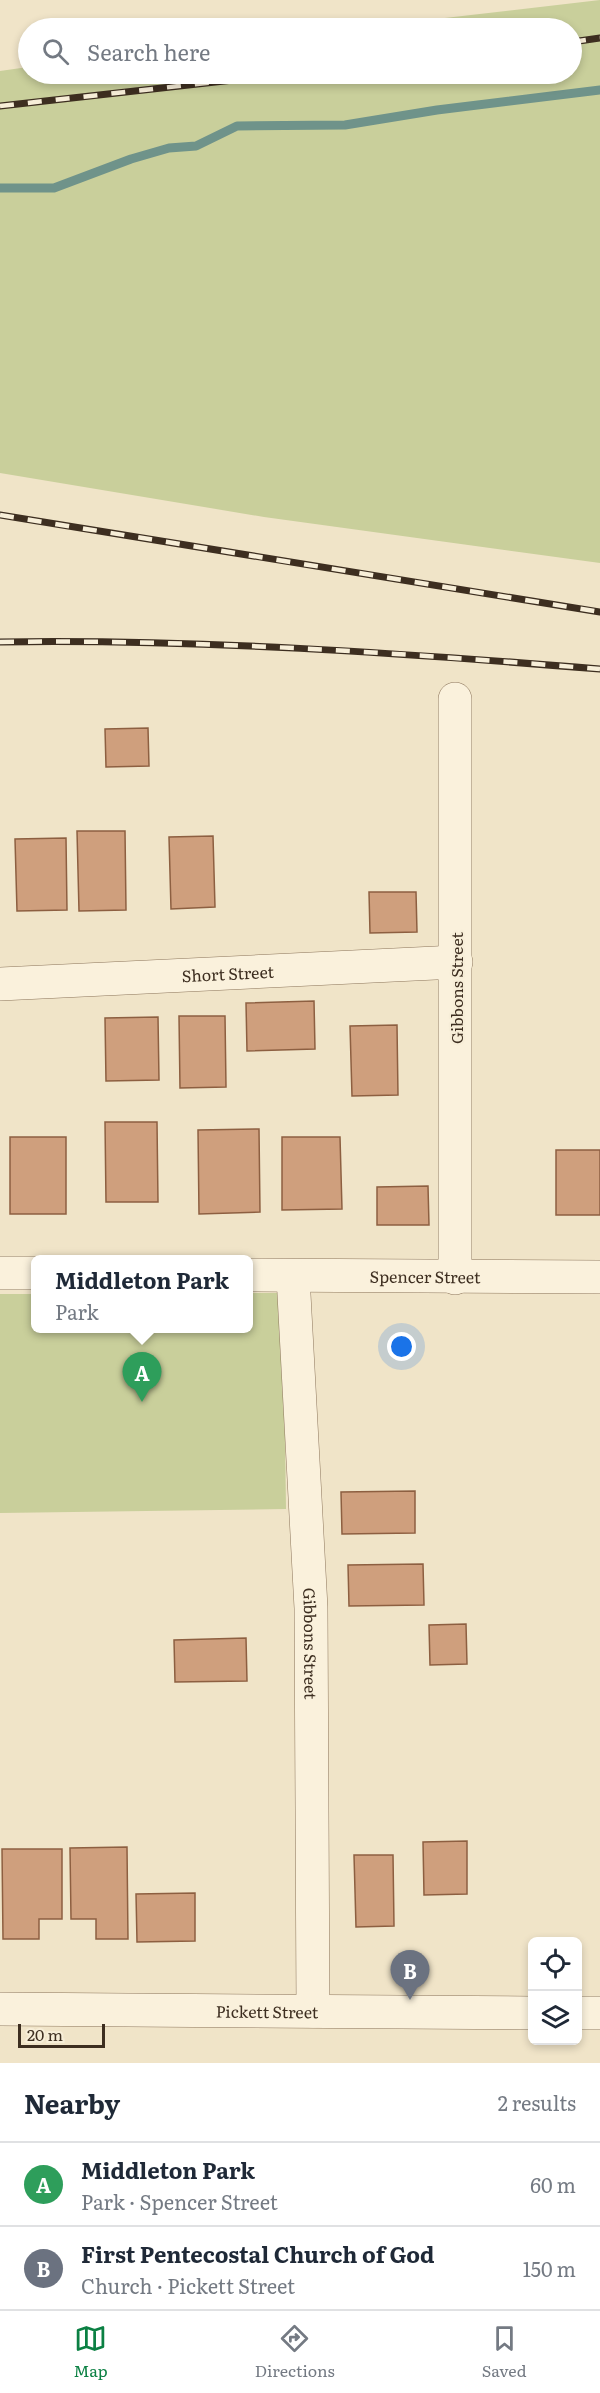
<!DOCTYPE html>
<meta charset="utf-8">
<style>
:root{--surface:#fff;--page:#f6f6f7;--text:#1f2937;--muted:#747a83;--line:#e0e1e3;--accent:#0b8043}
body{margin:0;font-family:Literata,serif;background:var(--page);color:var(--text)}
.controls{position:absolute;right:18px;bottom:18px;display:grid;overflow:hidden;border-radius:9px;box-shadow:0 3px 9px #0003}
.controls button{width:54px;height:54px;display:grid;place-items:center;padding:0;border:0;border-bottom:2px solid var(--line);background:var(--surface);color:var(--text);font:30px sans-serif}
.scale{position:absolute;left:18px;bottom:15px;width:87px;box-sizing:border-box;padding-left:6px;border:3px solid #3d2e20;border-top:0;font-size:16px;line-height:21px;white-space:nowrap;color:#3d2e20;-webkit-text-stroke:4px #f7eed8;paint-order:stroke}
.you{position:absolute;left:402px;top:1347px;width:21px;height:21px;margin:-15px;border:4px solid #fff;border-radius:50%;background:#1a73e8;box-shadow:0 0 0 9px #1a73e833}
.badge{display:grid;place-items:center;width:39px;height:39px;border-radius:50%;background:var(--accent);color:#fff;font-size:20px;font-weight:700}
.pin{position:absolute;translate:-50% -50px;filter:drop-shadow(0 2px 3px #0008)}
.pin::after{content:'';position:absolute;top:32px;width:21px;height:18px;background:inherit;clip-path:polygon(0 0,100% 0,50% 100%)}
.popup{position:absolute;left:31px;top:1255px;width:222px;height:78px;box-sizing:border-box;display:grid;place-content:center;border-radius:9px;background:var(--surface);filter:drop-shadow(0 2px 4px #0005);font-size:20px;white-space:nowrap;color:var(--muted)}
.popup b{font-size:22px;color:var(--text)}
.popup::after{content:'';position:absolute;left:50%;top:100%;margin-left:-12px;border:12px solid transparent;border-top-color:var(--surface)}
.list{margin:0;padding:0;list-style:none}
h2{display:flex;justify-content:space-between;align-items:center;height:78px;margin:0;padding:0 24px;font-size:26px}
h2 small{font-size:20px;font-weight:400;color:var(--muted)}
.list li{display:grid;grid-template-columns:39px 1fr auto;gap:18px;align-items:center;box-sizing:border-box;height:84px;padding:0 24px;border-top:2px solid var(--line)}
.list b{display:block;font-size:22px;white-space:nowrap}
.list p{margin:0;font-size:20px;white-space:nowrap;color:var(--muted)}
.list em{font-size:20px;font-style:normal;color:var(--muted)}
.icon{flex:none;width:33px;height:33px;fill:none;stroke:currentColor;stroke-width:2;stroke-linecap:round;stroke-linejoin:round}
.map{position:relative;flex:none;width:600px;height:2063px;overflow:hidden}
.search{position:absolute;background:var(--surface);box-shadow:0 3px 9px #0003;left:18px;right:18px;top:18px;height:66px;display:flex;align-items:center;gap:15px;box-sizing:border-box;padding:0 21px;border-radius:33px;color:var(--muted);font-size:22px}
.sheet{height:246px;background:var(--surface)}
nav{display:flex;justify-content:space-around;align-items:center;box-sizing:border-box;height:84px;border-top:2px solid var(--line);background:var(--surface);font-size:16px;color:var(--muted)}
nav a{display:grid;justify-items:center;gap:3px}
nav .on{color:var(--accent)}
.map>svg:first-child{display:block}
.green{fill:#c9cf9b}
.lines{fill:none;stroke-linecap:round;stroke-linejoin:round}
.stream{stroke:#6f938a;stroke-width:9}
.building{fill:#cf9f7d;stroke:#8d5f41;stroke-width:1.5}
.minor-casing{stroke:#8d765c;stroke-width:34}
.minor{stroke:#faf1dc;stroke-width:33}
.rail-casing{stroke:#3d2e20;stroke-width:7}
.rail{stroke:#f7eed8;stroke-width:4.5;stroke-dasharray:14;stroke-linecap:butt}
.labels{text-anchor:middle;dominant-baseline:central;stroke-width:4.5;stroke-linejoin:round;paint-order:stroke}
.street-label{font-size:16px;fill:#3d2e20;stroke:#f7eed8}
</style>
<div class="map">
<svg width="600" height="2063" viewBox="0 0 600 2063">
<rect width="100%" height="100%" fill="#f0e4c8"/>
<path class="green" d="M600 0V563L264 517 0 473V71L28 67V74H572V28H358Z
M249 1293H283L286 1509 0 1513V1294H35L36 1328H249Z"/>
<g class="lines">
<path class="stream" d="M0 188H54L131 159 169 148 196 146 237 126 345 125 437 110 600 90"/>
</g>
<path class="building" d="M148 728 149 766 106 767 105 729Z
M77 831H125L126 910 79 911Z
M213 836 215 907 171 909 169 837Z
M66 838 67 910 17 911 15 839Z
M369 892H416L417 932 370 933Z
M314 1001 315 1049 247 1051 246 1003Z
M179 1016H225L226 1087 180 1088Z
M158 1017 159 1080 106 1081 105 1018Z
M397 1025 398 1095 352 1096 350 1026Z
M105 1122H157L158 1202H106Z
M259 1129 260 1212 199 1214 198 1130Z
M10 1137H66V1214H10Z
M282 1137H340L342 1209 282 1210Z
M556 1150H600V1215H556Z
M428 1186 429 1225H377V1187Z
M415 1491V1533L342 1534 341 1492Z
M423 1564 424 1605 349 1606 348 1565Z
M466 1624 467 1664 430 1665 429 1625Z
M246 1638 247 1681 175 1682 174 1640Z
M467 1841V1894L424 1895 423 1842Z
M127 1847 128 1939H96V1919H71L70 1848Z
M2 1849H62V1919H39V1939H3Z
M354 1855H393L394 1926 356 1927Z
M195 1893V1941L137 1942 136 1894Z"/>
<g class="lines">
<defs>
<g id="minor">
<path d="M455 699V1278"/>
<path id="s1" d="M0 984 456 962"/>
<path d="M0 1273H36"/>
<path id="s2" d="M249 1275 600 1277"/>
<path id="s3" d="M293 1276 311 1608 313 2011"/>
<path id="s4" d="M0 2009 532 2013"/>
<path d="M578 2013H600"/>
</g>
</defs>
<use href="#minor" class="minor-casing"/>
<use href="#minor" class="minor"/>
<defs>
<path id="rail" d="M572 42 600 38
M0 106 287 74
M0 515 600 612
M0 642C200 639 400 653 600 669"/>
</defs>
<use href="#rail" class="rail-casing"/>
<use href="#rail" class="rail"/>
</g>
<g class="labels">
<g class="street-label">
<text stroke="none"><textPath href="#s1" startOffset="228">Short Street</textPath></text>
<text transform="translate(456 988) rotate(-90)">Gibbons Street</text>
<text stroke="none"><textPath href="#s2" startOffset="176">Spencer Street</textPath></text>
<text stroke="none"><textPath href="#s3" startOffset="368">Gibbons Street</textPath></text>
<text stroke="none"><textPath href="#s4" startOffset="267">Pickett Street</textPath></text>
</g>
</g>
</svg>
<div class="controls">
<button><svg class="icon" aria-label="locate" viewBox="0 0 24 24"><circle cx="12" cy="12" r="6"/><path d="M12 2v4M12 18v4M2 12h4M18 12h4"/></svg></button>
<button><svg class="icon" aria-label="layers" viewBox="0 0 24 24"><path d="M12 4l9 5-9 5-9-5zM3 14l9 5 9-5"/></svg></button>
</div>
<div class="scale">20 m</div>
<div class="you"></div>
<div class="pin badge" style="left:142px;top:1402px;background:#2e9e5b">A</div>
<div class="popup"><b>Middleton Park</b>Park</div>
<div class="pin badge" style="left:410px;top:2000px;background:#6b7280">B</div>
<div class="search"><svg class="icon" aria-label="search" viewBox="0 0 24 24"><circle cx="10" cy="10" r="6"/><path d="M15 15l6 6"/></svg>Search here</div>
</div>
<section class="sheet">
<h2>Nearby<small>2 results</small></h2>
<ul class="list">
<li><span class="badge" style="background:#2e9e5b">A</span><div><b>Middleton Park</b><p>Park · Spencer Street</p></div><em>60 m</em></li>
<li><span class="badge" style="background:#6b7280">B</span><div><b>First Pentecostal Church of God</b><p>Church · Pickett Street</p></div><em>150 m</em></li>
</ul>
</section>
<nav>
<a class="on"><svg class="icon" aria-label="map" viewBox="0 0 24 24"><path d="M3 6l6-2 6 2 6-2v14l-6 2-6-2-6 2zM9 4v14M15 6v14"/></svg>Map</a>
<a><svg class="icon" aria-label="directions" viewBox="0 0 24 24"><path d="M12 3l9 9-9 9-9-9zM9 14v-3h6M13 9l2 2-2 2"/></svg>Directions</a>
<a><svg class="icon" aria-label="saved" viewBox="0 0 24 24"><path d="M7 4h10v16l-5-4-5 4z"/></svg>Saved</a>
</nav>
